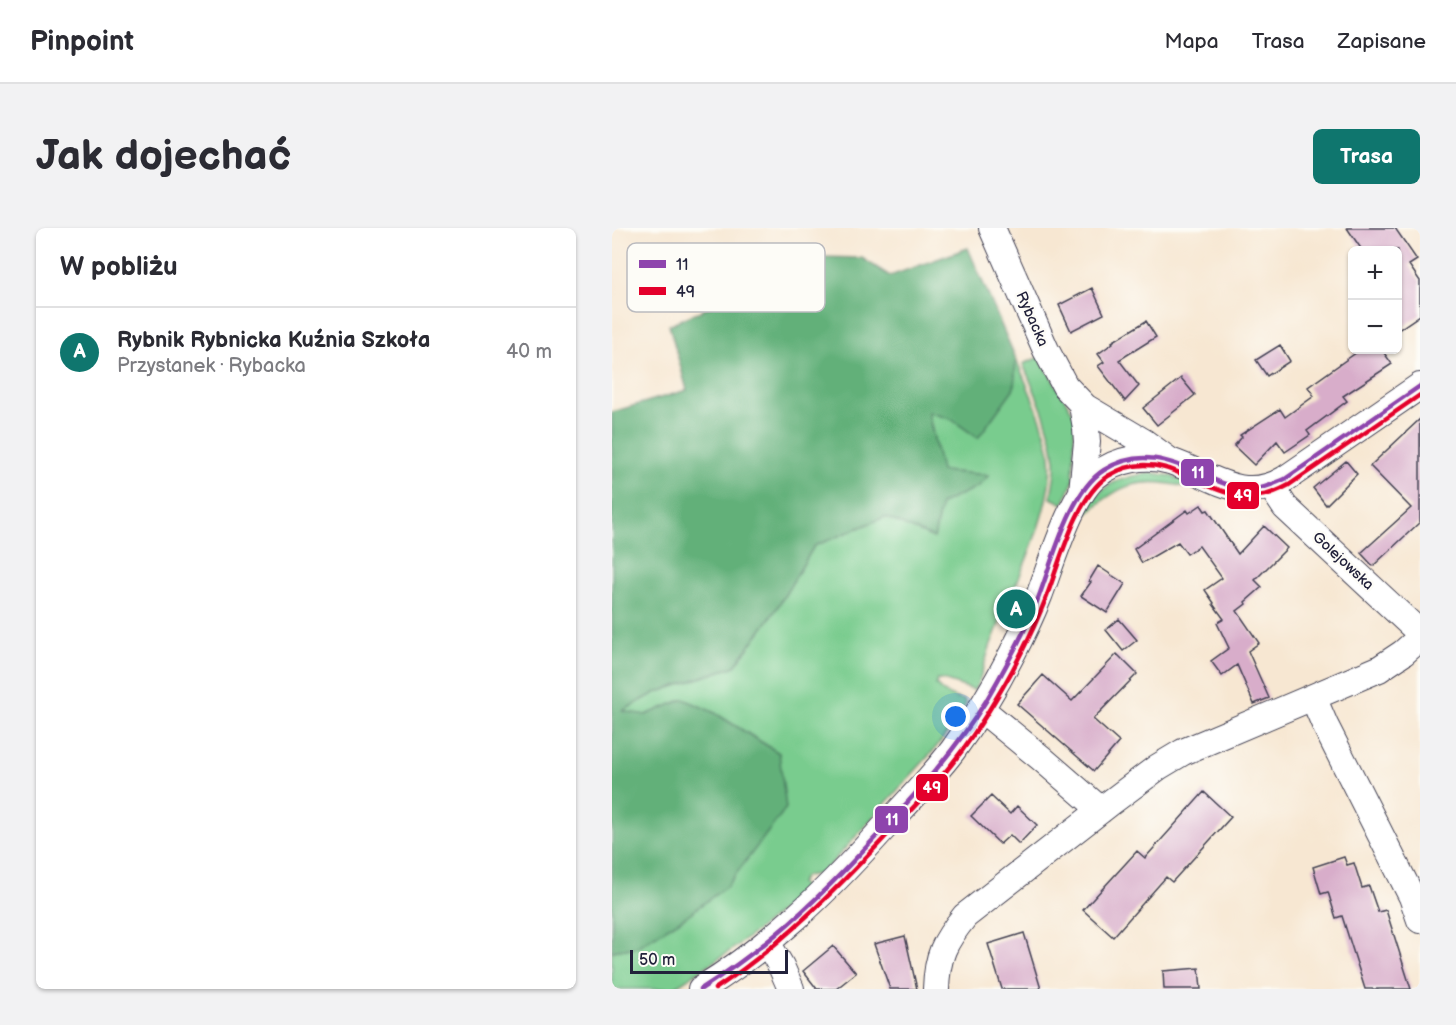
<!DOCTYPE html>
<html lang="pl">
<meta charset="utf-8">
<style>
:root{--surface:#fff;--page:#f2f2f3;--text:#2b2b33;--muted:#7c7c81;--line:#e1e1e2;--accent:#0f766e}
body{margin:0;font-family:"Balsamiq Sans",sans-serif;background:var(--page);color:var(--text)}
.controls{position:absolute;right:18px;top:18px;display:grid;overflow:hidden;border-radius:9px;box-shadow:0 2px 4px #0004}
.controls button{width:54px;height:54px;display:grid;place-items:center;padding:0;border:0;border-bottom:2px solid var(--line);background:var(--surface);color:var(--text);font:30px sans-serif}
.scale{position:absolute;left:18px;bottom:15px;width:158px;box-sizing:border-box;padding-left:6px;border:3px solid #22223b;border-top:0;font-size:16px;line-height:21px;white-space:nowrap;color:#22223b;-webkit-text-stroke:4px #fdfcf7;paint-order:stroke}
.you{position:absolute;left:344px;top:489px;width:21px;height:21px;margin:-15px;border:4px solid #fff;border-radius:50%;background:#1a73e8;box-shadow:0 0 0 9px #1a73e833}
.badge{display:grid;place-items:center;width:39px;height:39px;border-radius:50%;background:var(--accent);color:#fff;font-size:20px;font-weight:700}
.pin{position:absolute;translate:-50% -50%;border:3px solid #fff;box-shadow:0 2px 6px #0006}
.list{margin:0;padding:0;list-style:none}
h2{display:flex;justify-content:space-between;align-items:center;height:78px;margin:0;padding:0 24px;font-size:26px}
h2 small{font-size:20px;font-weight:400;color:var(--muted)}
.list li{display:grid;grid-template-columns:39px 1fr auto;gap:18px;align-items:center;box-sizing:border-box;height:90px;padding:0 24px;border-top:2px solid var(--line)}
.list b{display:block;font-size:22px;white-space:nowrap}
.list p{margin:0;font-size:20px;white-space:nowrap;color:var(--muted)}
.list em{font-size:20px;font-style:normal;color:var(--muted)}
.map{position:relative;flex:none;width:808px;height:761px;overflow:hidden;border-radius:9px}
header{display:flex;align-items:center;gap:36px;box-sizing:border-box;height:84px;padding:0 30px;background:var(--surface);border-bottom:2px solid var(--line)}
header strong{font-size:28px}
nav{display:flex;gap:33px;margin-inline-start:auto;font-size:21px}
.intro{display:flex;align-items:center;justify-content:space-between;box-sizing:border-box;height:144px;padding:0 36px}
h1{margin:0;font-size:42px}
.button{padding:15px 27px;border-radius:9px;background:var(--accent);color:#fff;font-size:21px;font-weight:700}
main{display:flex;gap:36px;padding:0 36px}
aside{flex:1;background:var(--surface);border-radius:9px;box-shadow:0 2px 4px #0004}
.map>svg:first-child{display:block}
.green{fill:#79cc8e;stroke:#4e7764;stroke-width:1.5}
.forest{fill:#62b079;stroke:#42695a;stroke-width:1.5}
.building{fill:#d8adca}
.lines{fill:none;stroke-linecap:round;stroke-linejoin:round}
.street-casing{stroke:#424052;stroke-width:28}
.street{stroke:#fff;stroke-width:26}
.bus-1-casing{stroke:#fdfcf7;stroke-width:9}
.bus-2-casing{stroke:#fdfcf7;stroke-width:9}
.bus-1{stroke:#8e44ad;stroke-width:4.5}
.bus-2{stroke:#e4002b;stroke-width:4.5}
.labels{text-anchor:middle;dominant-baseline:central;stroke-width:5;stroke-linejoin:round;paint-order:stroke}
.street-label{font-size:15px;fill:#22223b;stroke:#fdfcf7}
.key{fill:#fdfcf7;stroke:#bbbbbf;stroke-width:1.5}
.key-label{font-size:16px;fill:#22223b}
.line-badge{stroke:#fdfcf7;stroke-width:2}
.badge-label{font-size:16px;text-anchor:middle;font-weight:bold;fill:#fff}
</style>
<header>
<strong>Pinpoint</strong>
<nav><a>Mapa</a><a>Trasa</a><a>Zapisane</a></nav>
</header>
<div class="intro"><h1>Jak dojechać</h1><a class="button">Trasa</a></div>
<main>
<aside>
<h2>W pobliżu<small></small></h2>
<ul class="list">
<li><span class="badge">A</span><div><b>Rybnik Rybnicka Kuźnia Szkoła</b><p>Przystanek · Rybacka</p></div><em>40 m</em></li>
</ul>
</aside>
<div class="map">
<svg width="808" height="761" viewBox="0 0 808 761">
<rect width="100%" height="100%" fill="#fdfcf7"/>
<filter id="ink" filterUnits="userSpaceOnUse"><feTurbulence type="fractalNoise" baseFrequency=".0167" numOctaves="2"/><feDisplacementMap in="SourceGraphic" scale="12" xChannelSelector="R" yChannelSelector="G"/><feConvolveMatrix kernelMatrix="1 2 1 2 8 2 1 2 1" color-interpolation-filters="sRGB"/></filter>
<filter id="wash" filterUnits="userSpaceOnUse"><feTurbulence type="fractalNoise" baseFrequency=".008" numOctaves="4" result="noise"/><feDisplacementMap in="SourceGraphic" scale="24" xChannelSelector="R" yChannelSelector="G"/><feGaussianBlur stdDeviation="1.35" result="paint"/><feColorMatrix in="noise" values="0 0 0 0 0 0 0 0 0 0 0 0 0 0 0 0 0 1.4 0 .05"/><feComposite in="paint" operator="in"/></filter>
<g filter="url(#wash)">
<rect width="100%" height="100%" fill="#f7e7d2"/>
<path class="green" d="M427 129 463 188 461 254 451 276 439 270C440 258 444 246 443 233 440 200 424 167 411 136Z
M404 131C413 152 422 173 430 195 433 206 437 216 438 227 443 269 414 334 397 373L392 372 385 387 390 389 379 416 366 456 362 462 331 452H325L324 457C332 466 341 470 352 472L354 476 339 500 322 522 216 639 207 646 193 648 188 655 195 661 147 701 118 723 60 761H0V723L25 719 73 689 115 658 167 525 103 485 72 471 34 487 9 484 43 465 123 438 165 380 202 318 273 289 322 310 329 276 367 258 376 247 329 243 316 183 339 191 366 210 401 160Z
M541 245 559 248 577 254 573 259C529 248 507 256 475 286H471C486 257 509 248 541 245Z"/>
<path class="forest" d="M356 20 404 131 402 160 366 210 339 191 316 184 329 243 377 247 367 258 329 276 322 310 273 289 202 318 165 380 123 438 43 465 10 483 34 487 72 471 103 485 167 525 174 580 115 658 73 689 25 719 0 723V184L75 162 57 97 210 29 250 30 278 48Z"/>
<g id="blocks">
<path class="building" d="M735 0H783L805 32 797 37 808 53V87L786 102V22H750Z
M480 60 492 86 459 103 447 77Z
M534 93 544 109 507 132 527 158 513 173 486 138 492 134 486 126 501 115 500 114Z
M668 117 678 133 655 148 644 132Z
M748 122H770L780 136 731 168 735 173 695 203 698 207 673 224 665 213 642 237 622 218 630 209 628 207 668 181 673 189 702 168 696 159Z
M569 150 583 167 545 197 531 180Z
M808 191V294L761 338 749 325 799 280 758 238Z
M734 233 745 246 714 277 701 260Z
M589 277 593 283 596 282 626 326 652 298 675 320 643 352 650 359 633 374 634 376 625 383 647 415 636 423 657 470 642 476 625 437 610 448 599 433 617 420 605 395 612 391 601 376 602 375 593 362 610 350 587 318 575 326 566 314 530 335 522 321 575 282 577 285Z
M486 338 513 356 495 385 469 368 479 354 477 353Z
M507 391 525 412 511 423 494 402Z
M505 426 525 446 481 491 507 514 482 543 405 476 431 447 460 473Z
M592 564 619 589 560 654 554 649 501 709 471 682 525 623 533 630Z
M379 568 398 586 405 578 425 597 407 616 398 607 388 616 359 588Z
M732 629 735 637 742 635 750 660 757 658 766 684 774 682 799 761H753L730 688 724 690 716 664 709 666 701 639Z
M412 705 429 761H390L376 716Z
M293 708 305 761H278L262 716Z
M221 718 244 745 224 761H205L191 743Z
M587 740 589 761H552L551 743Z"/>
</g>
</g>
<g filter="url(#ink)">
<use href="#blocks" fill-opacity="0" stroke="#424052" stroke-width="1.5"/>
<g class="lines">
<defs>
<path id="street" d="M380 0 434 122 453 158 473 179 532 214 558 233
M470 177 474 200 475 214 470 263
M659 258 673 279 808 405
M701 469 713 497 800 669 808 692
M369 481 429 530 489 582
M155 714 169 738 179 761
M89 761C159 718 214 664 269 603 293 577 319 551 341 522 363 492 383 459 400 426 410 407 419 388 427 368 439 337 459 267 485 247 504 231 534 226 558 233 598 246 630 277 673 251L808 158
M324 761C325 728 332 714 353 688L498 575 546 539 571 524 767 441 791 425 808 410"/>
</defs>
<use href="#street" class="street-casing"/>
<use href="#street" class="street"/>
<defs>
<path id="bus-1" d="M89 761C114 745 139 727 162 708 202 675 237 638 272 600 309 560 345 520 374 473 391 444 408 413 422 381 439 341 455 265 492 242 527 220 558 232 591 247 607 254 625 262 643 261 654 260 663 255 673 251L808 158"/>
<path id="bus-2" d="M103 761C168 718 222 664 275 607 297 584 319 562 339 537 356 516 371 493 385 469 402 441 417 411 430 380 446 343 462 270 496 248 552 213 591 272 643 268 655 268 666 263 677 257L808 167"/>
</defs>
<use href="#bus-1" class="bus-1-casing"/>
<use href="#bus-2" class="bus-2-casing"/>
<use href="#bus-1" class="bus-1"/>
<use href="#bus-2" class="bus-2"/>
</g>
</g>
<g class="labels">
<g class="street-label">
<text transform="translate(420 91) rotate(66)">Rybacka</text>
<text transform="translate(731 333) rotate(43)">Golejowska</text>
</g>
</g>
<rect x="15" y="15" width="198" height="69" rx="9" class="key"/>
<rect x="27" y="32" width="27" height="8" fill="#8e44ad"/>
<rect x="27" y="59" width="27" height="8" fill="#e4002b"/>
<g class="key-label">
<text x="64" y="42">11</text>
<text x="64" y="69">49</text>
</g>
<g class="line-badge">
<rect x="568" y="230" width="35" height="29" rx="6" fill="#8e44ad"/>
<rect x="614" y="253" width="34" height="29" rx="6" fill="#e4002b"/>
<rect x="303" y="545" width="34" height="29" rx="6" fill="#e4002b"/>
<rect x="262" y="577" width="35" height="29" rx="6" fill="#8e44ad"/>
</g>
<g class="badge-label">
<text x="586" y="250">11</text>
<text x="631" y="273">49</text>
<text x="320" y="565">49</text>
<text x="280" y="597">11</text>
</g>
</svg>
<div class="controls">
<button>+</button>
<button>−</button>
</div>
<div class="scale">50 m</div>
<div class="you"></div>
<div class="pin badge" style="left:404px;top:381px">A</div>
</div>
</main>
